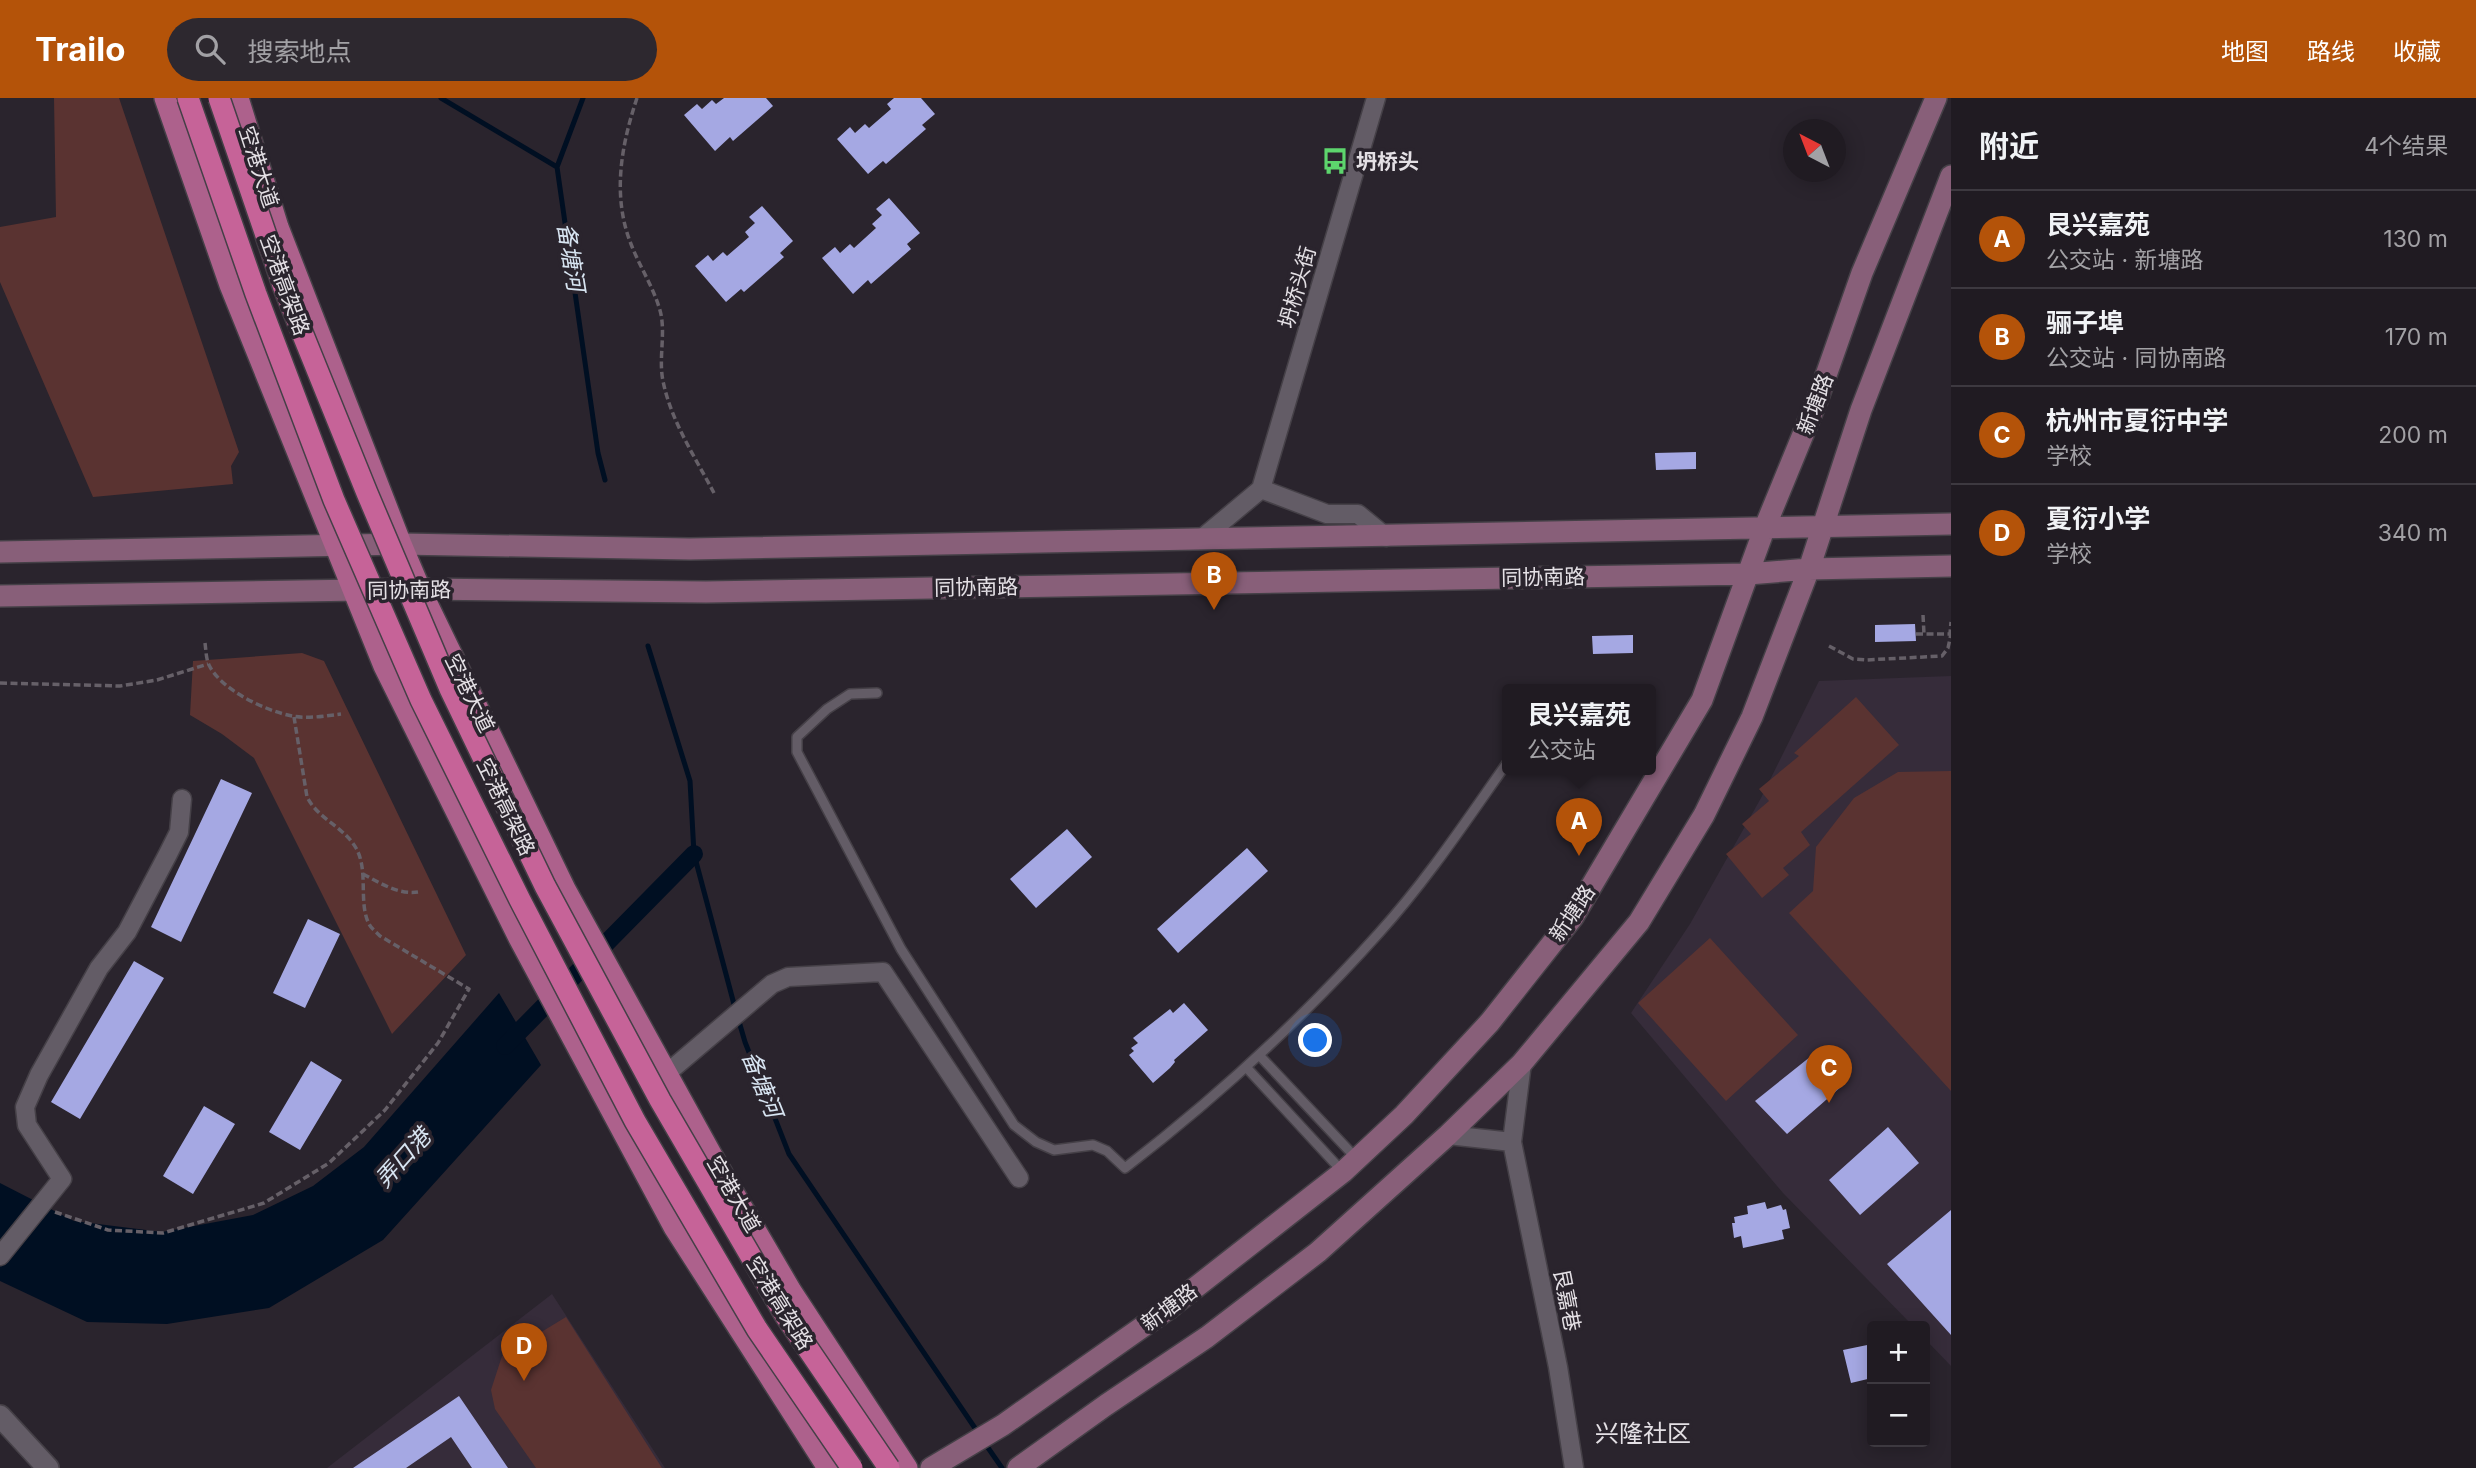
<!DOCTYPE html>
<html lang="zh">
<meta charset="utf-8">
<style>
:root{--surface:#201b22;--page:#2d282f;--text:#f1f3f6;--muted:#a2a1a5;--line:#3d3940;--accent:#b45309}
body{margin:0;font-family:Inter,"Noto Sans SC",sans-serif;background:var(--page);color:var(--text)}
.controls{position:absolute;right:21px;bottom:21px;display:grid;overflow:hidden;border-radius:7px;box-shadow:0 4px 18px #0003}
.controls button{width:63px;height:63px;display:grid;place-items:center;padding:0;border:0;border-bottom:2px solid var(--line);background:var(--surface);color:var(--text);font:35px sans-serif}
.compass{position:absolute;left:1783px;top:21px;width:63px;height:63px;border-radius:50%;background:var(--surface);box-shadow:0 4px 18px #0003;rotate:318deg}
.you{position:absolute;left:1316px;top:943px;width:24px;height:24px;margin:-18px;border:5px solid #fff;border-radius:50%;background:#1a73e8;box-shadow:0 0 0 10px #1a73e833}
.badge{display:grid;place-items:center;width:46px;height:46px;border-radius:50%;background:var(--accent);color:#fff;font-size:23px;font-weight:700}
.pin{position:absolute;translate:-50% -58px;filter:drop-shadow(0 2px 4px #0008)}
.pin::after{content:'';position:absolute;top:37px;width:24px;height:21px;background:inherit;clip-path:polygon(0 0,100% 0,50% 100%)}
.popup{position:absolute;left:1502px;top:586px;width:154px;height:91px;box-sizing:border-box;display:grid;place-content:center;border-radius:7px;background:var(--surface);filter:drop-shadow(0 2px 5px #0005);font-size:23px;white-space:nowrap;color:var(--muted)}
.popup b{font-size:26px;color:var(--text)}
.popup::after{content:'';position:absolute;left:50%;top:100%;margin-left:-14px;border:14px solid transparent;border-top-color:var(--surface)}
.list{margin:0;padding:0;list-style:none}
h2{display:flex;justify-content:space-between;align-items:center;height:91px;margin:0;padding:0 28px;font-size:30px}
h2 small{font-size:23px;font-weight:400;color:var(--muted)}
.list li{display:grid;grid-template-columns:46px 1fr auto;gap:21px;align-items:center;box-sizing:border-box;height:98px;padding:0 28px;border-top:2px solid var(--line)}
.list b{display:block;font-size:26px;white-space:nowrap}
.list p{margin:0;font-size:23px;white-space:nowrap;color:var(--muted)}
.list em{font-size:23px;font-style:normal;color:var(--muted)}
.icon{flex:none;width:38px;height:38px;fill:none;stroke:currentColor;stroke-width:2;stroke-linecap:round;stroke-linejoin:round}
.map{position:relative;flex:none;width:1951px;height:1370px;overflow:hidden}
header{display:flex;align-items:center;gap:42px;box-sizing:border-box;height:98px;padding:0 35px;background:var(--accent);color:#fff}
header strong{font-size:33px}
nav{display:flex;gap:38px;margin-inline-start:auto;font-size:24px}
.search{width:490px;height:63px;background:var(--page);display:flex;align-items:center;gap:18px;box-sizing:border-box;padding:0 24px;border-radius:38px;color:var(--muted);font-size:26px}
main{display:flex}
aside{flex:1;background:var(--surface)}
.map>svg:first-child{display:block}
.built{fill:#362c3a}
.green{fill:#5a3331}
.water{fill:#000f22}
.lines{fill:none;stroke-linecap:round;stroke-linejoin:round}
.stream{stroke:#000f22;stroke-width:5}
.canal{stroke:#000f22;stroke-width:18}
.building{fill:#a5a8e3}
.service-casing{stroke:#454047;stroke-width:12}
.minor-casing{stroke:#454047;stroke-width:21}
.tertiary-casing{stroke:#454047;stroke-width:24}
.secondary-casing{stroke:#454047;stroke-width:24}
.primary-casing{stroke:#454047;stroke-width:24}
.path{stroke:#666068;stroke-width:3.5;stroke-dasharray:7 3.5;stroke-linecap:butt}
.service{stroke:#635c66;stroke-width:9}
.minor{stroke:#635c66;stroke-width:18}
.tertiary{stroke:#635c66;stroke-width:21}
.secondary{stroke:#885f79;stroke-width:21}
.primary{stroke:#ad618c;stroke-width:21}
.trunk-bridge-casing{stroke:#454047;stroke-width:24;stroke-linecap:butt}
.trunk-bridge{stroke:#c66398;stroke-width:21}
.labels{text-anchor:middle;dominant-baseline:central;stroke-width:7;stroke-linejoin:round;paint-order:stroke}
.poi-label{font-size:21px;font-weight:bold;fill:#e4e0e5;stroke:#2a242d;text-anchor:start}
.street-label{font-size:21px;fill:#e4e0e5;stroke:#2a242d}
.water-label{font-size:23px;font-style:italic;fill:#d8e5f2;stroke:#2a242d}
.quarter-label{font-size:24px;fill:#e4e0e5;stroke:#2a242d}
</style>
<header>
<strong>Trailo</strong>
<div class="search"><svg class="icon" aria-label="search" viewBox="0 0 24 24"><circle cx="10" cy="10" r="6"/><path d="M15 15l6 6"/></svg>搜索地点</div>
<nav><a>地图</a><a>路线</a><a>收藏</a></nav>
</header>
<main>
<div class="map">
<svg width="1951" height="1370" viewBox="0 0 1951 1370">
<rect width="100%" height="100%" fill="#2a242d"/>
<path class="built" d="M1951 578V1268L1925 1241V1228H1913L1783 1095 1631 915 1690 826 1761 700 1819 583Z
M552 1196 665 1370H327Z"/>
<path class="green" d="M54 0H119L239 354 231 368 233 386 93 399 0 184V129L56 119Z
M302 555 324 563 466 857 392 936 254 660 222 636 190 617 193 563Z
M1856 599 1899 647 1801 734 1810 747 1783 770 1789 777 1762 800 1726 756 1751 736 1742 726 1769 703 1759 691 1799 658 1794 655Z
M1951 673V993L1789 815 1813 793 1816 749 1854 700 1898 674Z
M1710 840 1798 937 1726 1003 1638 905Z
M566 1219 662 1370H536L495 1311 491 1292 502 1258Z"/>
<path class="water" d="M499 895 541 967 383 1142 269 1210 167 1226 87 1224 0 1183V1085L74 1123 162 1134 253 1117 313 1088 364 1049Z"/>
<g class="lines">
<path class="stream" d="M441 0 557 69
M583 0 557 69 598 355 605 382
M648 548 690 683 694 756 735 910
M738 920 745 944 789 1056 979 1336
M984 1344 1002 1370"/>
<path class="canal" d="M505 948 694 756"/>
</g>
<path class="building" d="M724 0H766L773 8 733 43 730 39 715 53 684 17 697 6 702 11 712 2 716 6Z
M894 0H921L935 16 922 27 926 31 886 66 883 63 868 76 837 41 850 29 855 35 865 26 869 30 891 11 887 6Z
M889 100 920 135 907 146 911 151 871 186 868 182 853 196 822 160 835 149 840 155 850 146 854 150 876 130 872 126 882 117 876 111Z
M762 108 793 143 780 155 784 159 744 194 741 191 726 204 695 168 708 157 713 163 723 154 727 158 749 139 745 134 755 125 749 119Z
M1696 354V371L1656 372 1655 355Z
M1915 526 1916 543 1875 544V527Z
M1633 537V555L1593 556 1592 538Z
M221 681 252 695 181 844 151 829Z
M1067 731 1092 759 1036 810 1010 781Z
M1247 750 1268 773 1178 855 1157 831Z
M308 821 340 836 305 910 273 895Z
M134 863 164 880 80 1021 51 1004Z
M1184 905 1208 932 1174 962 1175 964 1170 970 1153 985 1129 957 1134 953 1131 950 1138 945 1133 940 1170 911 1173 915Z
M1815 955 1842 988 1787 1036 1755 1003Z
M311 963 342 982 300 1052 269 1034Z
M204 1008 235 1026 193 1096 163 1078Z
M1888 1029 1919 1065 1860 1117 1829 1082Z
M1765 1104 1767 1111 1781 1107 1783 1112 1786 1111 1790 1130 1782 1132 1784 1141 1743 1150 1741 1138 1734 1140 1732 1125H1735L1734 1119 1748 1116 1747 1108Z
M1951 1112V1237L1887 1166Z
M1872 1246V1280L1851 1285 1843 1252Z
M459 1298 508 1370H472L451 1339 406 1370H353Z"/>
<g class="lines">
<defs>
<path id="service" d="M877 595 850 596 827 611 797 639V654L901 851 1014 1027 1036 1044 1054 1052 1093 1047 1107 1053 1125 1070C1216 1000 1302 921 1379 835 1427 782 1466 723 1507 665
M1259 957 1356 1060
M1246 969 1342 1073"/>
<path id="minor" d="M1261 391 1327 416H1358L1386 439
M1200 442 1261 391 1376 0
M1522 965 1512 1044 1558 1269 1574 1370
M666 976 772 886 788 879 883 874 1019 1080
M1448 1037 1512 1044
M0 1158 62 1081 27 1027 25 1009 39 977 99 870 127 834 168 756 179 734 182 701"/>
<path id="tertiary" d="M0 1318 48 1370"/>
<path id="secondary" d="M0 454 401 446 690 451 1951 426
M0 498 420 491 706 494 1748 476 1809 471 1951 468
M931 1370 1003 1327 1168 1211 1343 1074 1404 1017 1490 924 1573 819 1702 602 1765 429 1818 300 1862 175 1936 0
M1018 1370 1106 1307 1207 1239 1318 1154 1448 1037 1522 965 1639 824 1704 717 1752 619 1809 471 1861 312 1951 78"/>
<path id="primary" d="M165 0 230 187 384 568 519 840 674 1129 828 1370
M238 0 278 129 401 446 420 491 565 791 716 1065 791 1193 907 1370"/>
</defs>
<use href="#service" class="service-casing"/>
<use href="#minor" class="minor-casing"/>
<use href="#tertiary" class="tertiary-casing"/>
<use href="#secondary" class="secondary-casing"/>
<use href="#primary" class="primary-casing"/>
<path class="path" d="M637 0C621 48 612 98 631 146 639 167 652 187 659 209 667 232 658 259 663 283 671 323 695 359 714 395
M1923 517 1924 536
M1916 536H1950L1951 524
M205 545C206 552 206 561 209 567 221 592 266 613 292 618 308 621 325 618 341 616
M1829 548 1853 561 1866 562 1942 558 1948 550 1951 536
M0 585 120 588 157 582 208 566
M363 776C380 785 399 797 418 794
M55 1114 108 1132 163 1135 264 1105 329 1065 385 1012 438 945 469 891 380 838C376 834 371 830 369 826 358 804 369 773 356 750 344 729 318 721 307 699L294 619"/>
<use href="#service" class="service"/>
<use href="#minor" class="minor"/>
<use href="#tertiary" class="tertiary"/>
<use href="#secondary" class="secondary"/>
<use href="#primary" class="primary"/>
<defs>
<path id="trunk-bridge" d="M188 0 256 196 334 402 421 602 520 802 635 1023 757 1231 852 1370
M219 0 284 190 367 395 450 591 545 788 660 1002 785 1217 889 1370"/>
</defs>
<use href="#trunk-bridge" class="trunk-bridge-casing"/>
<use href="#trunk-bridge" class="trunk-bridge"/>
</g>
<defs>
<symbol id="bus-bare" viewBox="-9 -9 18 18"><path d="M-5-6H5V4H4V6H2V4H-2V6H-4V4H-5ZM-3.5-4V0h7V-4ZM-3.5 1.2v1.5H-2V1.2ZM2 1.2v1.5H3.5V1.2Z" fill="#5dd56d" stroke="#2a242d" stroke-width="2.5" paint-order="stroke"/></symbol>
</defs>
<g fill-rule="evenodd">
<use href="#bus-bare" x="1316" y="44" width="38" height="38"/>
</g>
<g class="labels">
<g class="poi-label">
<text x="1356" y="63">坍桥头</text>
</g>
<g class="street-label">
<text transform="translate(259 69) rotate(72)">空港大道</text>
<text transform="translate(285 187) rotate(70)">空港高架路</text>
<text transform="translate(1297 189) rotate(-74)">坍桥头街</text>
<text transform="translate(1815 306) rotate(-69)">新塘路</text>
<text transform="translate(1543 479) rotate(-1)">同协南路</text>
<text transform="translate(976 489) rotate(-1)">同协南路</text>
<text transform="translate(409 492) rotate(-1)">同协南路</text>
<text transform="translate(470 595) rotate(64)">空港大道</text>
<text transform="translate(506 709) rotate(64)">空港高架路</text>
<text transform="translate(1572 815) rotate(-56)">新塘路</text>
<text transform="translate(734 1096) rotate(60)">空港大道</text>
<text transform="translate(1567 1202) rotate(79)">艮嘉巷</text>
<text transform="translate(780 1205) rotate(58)">空港高架路</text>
<text transform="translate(1169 1209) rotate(-37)">新塘路</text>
</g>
<g class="water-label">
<text transform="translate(571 159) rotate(81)">备塘河</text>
<text transform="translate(762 986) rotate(68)">备塘河</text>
<text transform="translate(403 1060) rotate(-48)">弄口港</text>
</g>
<g class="quarter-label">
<text x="1643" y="1335">兴隆社区</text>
</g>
</g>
</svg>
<div class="controls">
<button>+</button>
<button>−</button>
</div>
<svg class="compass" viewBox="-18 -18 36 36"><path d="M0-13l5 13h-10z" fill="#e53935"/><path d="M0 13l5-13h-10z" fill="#a2a1a5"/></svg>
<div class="you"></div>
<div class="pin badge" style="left:1579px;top:758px">A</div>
<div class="popup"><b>艮兴嘉苑</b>公交站</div>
<div class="pin badge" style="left:1214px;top:512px">B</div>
<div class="pin badge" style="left:1829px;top:1005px">C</div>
<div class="pin badge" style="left:524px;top:1283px">D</div>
</div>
<aside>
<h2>附近<small>4个结果</small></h2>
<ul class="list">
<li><span class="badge">A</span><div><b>艮兴嘉苑</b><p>公交站 · 新塘路</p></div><em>130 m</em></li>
<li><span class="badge">B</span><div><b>骊子埠</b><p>公交站 · 同协南路</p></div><em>170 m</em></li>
<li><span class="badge">C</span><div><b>杭州市夏衍中学</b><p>学校</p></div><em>200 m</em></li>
<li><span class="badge">D</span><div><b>夏衍小学</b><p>学校</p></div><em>340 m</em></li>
</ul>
</aside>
</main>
